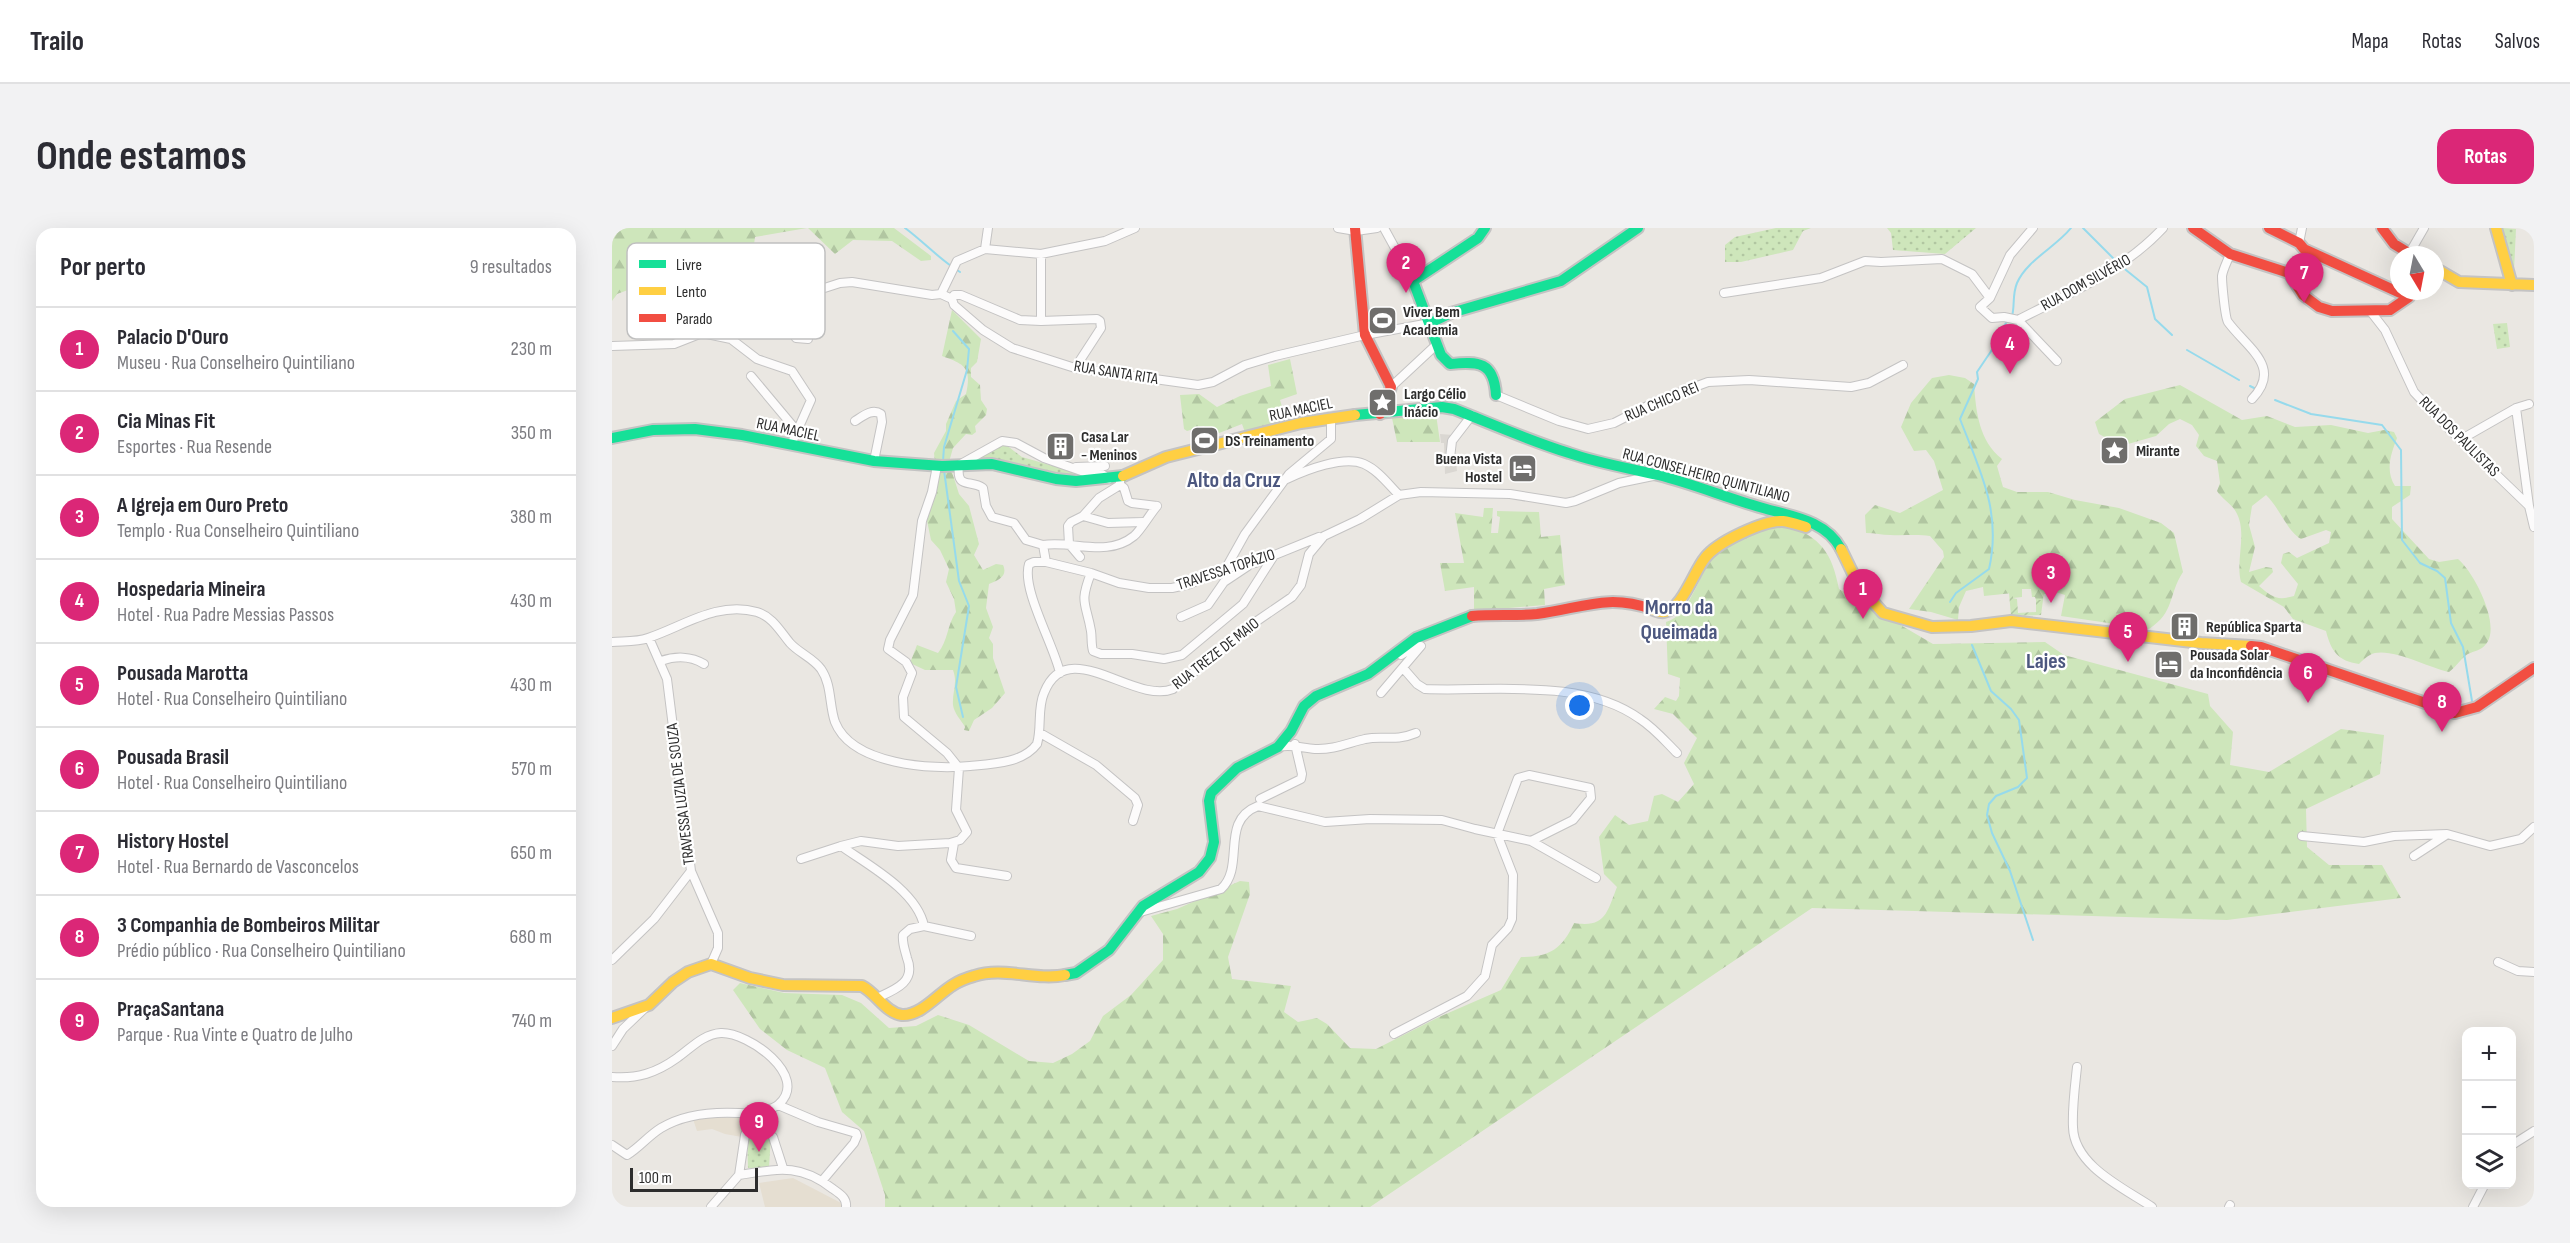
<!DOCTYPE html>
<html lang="pt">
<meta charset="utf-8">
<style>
:root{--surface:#fff;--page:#f2f2f3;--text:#2b2b33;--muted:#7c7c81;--line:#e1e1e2;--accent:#db2777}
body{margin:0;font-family:"Sofia Sans Condensed",sans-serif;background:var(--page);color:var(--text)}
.controls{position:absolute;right:18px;bottom:18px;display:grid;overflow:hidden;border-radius:12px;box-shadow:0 6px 24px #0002}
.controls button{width:54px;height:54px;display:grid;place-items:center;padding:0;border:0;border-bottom:2px solid var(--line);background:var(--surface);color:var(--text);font:30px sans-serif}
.compass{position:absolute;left:1778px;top:18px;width:54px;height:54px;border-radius:50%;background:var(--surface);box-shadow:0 6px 24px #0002;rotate:170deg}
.scale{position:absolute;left:18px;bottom:15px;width:128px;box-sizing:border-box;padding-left:6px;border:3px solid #2d2d2d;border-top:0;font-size:16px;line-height:21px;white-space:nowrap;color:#2d2d2d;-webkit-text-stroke:4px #fff;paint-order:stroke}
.you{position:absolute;left:968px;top:478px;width:21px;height:21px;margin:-15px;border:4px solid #fff;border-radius:50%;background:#1a73e8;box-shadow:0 0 0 9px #1a73e833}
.badge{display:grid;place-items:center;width:39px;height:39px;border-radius:50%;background:var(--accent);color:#fff;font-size:20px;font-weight:700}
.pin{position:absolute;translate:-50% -50px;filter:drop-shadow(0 2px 3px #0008)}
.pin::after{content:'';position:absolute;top:32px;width:21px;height:18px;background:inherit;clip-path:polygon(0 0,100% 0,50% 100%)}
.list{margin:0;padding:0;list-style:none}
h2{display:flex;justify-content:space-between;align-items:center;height:78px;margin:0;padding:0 24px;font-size:26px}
h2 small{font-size:20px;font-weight:400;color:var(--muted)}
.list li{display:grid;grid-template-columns:39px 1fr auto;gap:18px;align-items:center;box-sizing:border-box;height:84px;padding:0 24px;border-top:2px solid var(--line)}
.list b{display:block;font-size:22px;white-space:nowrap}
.list p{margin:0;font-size:20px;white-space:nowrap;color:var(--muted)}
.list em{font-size:20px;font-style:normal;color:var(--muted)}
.icon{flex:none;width:33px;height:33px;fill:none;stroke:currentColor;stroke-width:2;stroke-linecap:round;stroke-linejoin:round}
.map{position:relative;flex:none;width:1922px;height:979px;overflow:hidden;border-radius:18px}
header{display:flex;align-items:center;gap:36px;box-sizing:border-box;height:84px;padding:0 30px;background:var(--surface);border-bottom:2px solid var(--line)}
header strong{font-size:28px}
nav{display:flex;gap:33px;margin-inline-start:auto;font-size:21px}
.intro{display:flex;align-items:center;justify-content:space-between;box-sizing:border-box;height:144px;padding:0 36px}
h1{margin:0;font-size:42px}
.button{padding:15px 27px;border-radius:18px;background:var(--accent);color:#fff;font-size:21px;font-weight:700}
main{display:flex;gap:36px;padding:0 36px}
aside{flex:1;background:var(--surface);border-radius:18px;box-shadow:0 6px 24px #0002}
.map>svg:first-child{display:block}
.education{fill:#e5ded1}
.grass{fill:url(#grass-dots)}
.forest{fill:url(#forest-firs);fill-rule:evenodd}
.garden{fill:url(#garden-furrows)}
.plaza{fill:#dad7d2}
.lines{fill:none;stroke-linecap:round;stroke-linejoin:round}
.stream{stroke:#96daec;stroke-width:2}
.street-casing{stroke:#c4c3c3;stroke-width:10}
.fast-casing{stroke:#c4c3c3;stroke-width:14}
.slow-casing{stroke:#c4c3c3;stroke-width:14}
.jam-casing{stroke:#c4c3c3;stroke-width:14}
.street{stroke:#fcfbfb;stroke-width:8}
.fast{stroke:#16e098;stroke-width:10}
.slow{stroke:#ffcf43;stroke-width:10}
.jam{stroke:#f24e42;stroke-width:10}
.labels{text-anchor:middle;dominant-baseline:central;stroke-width:4.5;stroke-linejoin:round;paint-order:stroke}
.street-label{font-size:16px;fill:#2d2d2d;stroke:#fff}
.poi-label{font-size:16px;font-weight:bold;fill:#2d2d2d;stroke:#fff;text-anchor:start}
.district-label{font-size:22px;font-weight:bold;fill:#4c577f;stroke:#fff}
.key{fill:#fff;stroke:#c0c0c0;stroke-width:1.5}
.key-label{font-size:16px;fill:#2d2d2d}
</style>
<header>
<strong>Trailo</strong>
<nav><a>Mapa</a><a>Rotas</a><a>Salvos</a></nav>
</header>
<div class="intro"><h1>Onde estamos</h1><a class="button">Rotas</a></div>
<main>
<aside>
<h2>Por perto<small>9 resultados</small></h2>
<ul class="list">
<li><span class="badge">1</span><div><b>Palacio D'Ouro</b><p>Museu · Rua Conselheiro Quintiliano</p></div><em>230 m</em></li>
<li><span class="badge">2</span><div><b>Cia Minas Fit</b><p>Esportes · Rua Resende</p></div><em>350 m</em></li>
<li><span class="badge">3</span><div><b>A Igreja em Ouro Preto</b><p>Templo · Rua Conselheiro Quintiliano</p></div><em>380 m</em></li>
<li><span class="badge">4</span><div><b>Hospedaria Mineira</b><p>Hotel · Rua Padre Messias Passos</p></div><em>430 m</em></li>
<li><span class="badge">5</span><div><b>Pousada Marotta</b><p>Hotel · Rua Conselheiro Quintiliano</p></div><em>430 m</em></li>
<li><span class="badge">6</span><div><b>Pousada Brasil</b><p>Hotel · Rua Conselheiro Quintiliano</p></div><em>570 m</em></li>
<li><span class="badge">7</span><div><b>History Hostel</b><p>Hotel · Rua Bernardo de Vasconcelos</p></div><em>650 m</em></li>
<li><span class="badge">8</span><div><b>3 Companhia de Bombeiros Militar</b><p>Prédio público · Rua Conselheiro Quintiliano</p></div><em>680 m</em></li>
<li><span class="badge">9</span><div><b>PraçaSantana</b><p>Parque · Rua Vinte e Quatro de Julho</p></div><em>740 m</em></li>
</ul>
</aside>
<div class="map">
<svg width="1922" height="979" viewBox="0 0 1922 979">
<defs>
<pattern id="grass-dots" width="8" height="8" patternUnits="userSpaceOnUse" patternTransform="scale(1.5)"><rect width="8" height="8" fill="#cee6bb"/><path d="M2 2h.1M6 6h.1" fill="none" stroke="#b1c6a1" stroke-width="1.8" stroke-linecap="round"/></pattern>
<pattern id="forest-firs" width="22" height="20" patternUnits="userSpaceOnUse" patternTransform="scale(1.5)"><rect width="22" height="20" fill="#cee6bb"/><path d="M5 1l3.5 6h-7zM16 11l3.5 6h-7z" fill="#b1c6a1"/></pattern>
<pattern id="garden-furrows" width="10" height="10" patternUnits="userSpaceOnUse" patternTransform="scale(1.5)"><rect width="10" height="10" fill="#cee6bb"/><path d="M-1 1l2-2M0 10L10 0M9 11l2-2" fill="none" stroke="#b1c6a1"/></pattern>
</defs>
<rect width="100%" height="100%" fill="#eae7e2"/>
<path class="education" d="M109 886H133L130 909 113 906 100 901 85 903 81 891Z
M181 950 233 977 231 979H153L147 955Z"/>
<path class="grass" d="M1164 0H1199L1191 3 1181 22 1129 34H1113V17L1123 9Z
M1275 0H1364L1333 26 1281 22 1279 5Z
M1890 0 1904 1 1902 43H1899Z
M1895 95 1898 119 1885 121 1881 96Z
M394 217 410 229 476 248H454L409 239 391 232 365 234 359 230 381 218Z
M160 890 157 940H136L135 909 139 895Z"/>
<path class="forest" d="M0 0H195L143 9 139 40 86 48 72 43 45 41 24 59 5 66 0 73Z
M196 0H282L319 28V32L309 33 280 13 241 12 223 26Z
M340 82 369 111 365 134 359 140V149L368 157 369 172 375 181 374 187 363 198 364 204 360 207 354 206 341 220 337 234H323L322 225 334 203V196L344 173 354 166C360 139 352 136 330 128Z
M678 131 685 166 668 172 675 195 634 207 630 196 597 209 592 198 575 203 572 201 568 167 587 166 605 179 628 168 659 158 656 137Z
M1337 147 1353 150 1362 156C1364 184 1367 213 1390 231L1385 238 1391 259 1405 264H1436L1463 272 1507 280 1549 295 1562 305 1571 344C1556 367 1563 384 1537 401L1449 388 1453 367 1437 362 1436 366H1432L1431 372H1424L1423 369H1420L1419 361H1410V369L1401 370V365L1372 368 1371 359 1354 363 1347 379 1346 392 1319 384 1297 381 1332 329 1331 323 1318 308C1304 306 1291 308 1278 307 1270 307 1263 305 1254 305L1253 287 1263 277 1288 285 1331 262 1322 233 1314 222 1302 223 1289 199 1299 175 1320 150Z
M1568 157 1630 192 1655 188 1683 199 1719 197 1756 205 1772 202 1782 204 1785 210C1779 226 1773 242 1783 258H1799L1798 267 1780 279V291L1817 331 1827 334 1846 331C1861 343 1887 393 1876 413 1870 424 1861 422 1853 428 1847 433 1844 439 1837 444 1817 440 1775 417 1758 427 1754 429 1750 433 1747 436 1726 433 1719 423 1714 403L1681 391 1672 379 1629 354C1623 332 1636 305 1624 284 1620 276 1610 271 1605 263L1608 255 1605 233 1592 228 1584 218 1587 207 1580 197 1568 191 1557 196 1544 208 1509 218 1487 206 1483 194 1513 171ZM1654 267C1667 279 1675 303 1689 311L1714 302 1719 304 1717 315 1685 330 1677 324 1671 326 1669 335 1686 356 1682 368C1665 373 1660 369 1647 358L1661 344 1660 340 1654 339 1637 344 1643 319 1637 297 1640 278Z
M824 186 828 214H785L780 190Z
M328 243 340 244 347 266 357 278 367 316 362 327 371 342 384 336 391 337C396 348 387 352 377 356L374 380 381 399 377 410 381 416V430L393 465 380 480 362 492 357 503 352 502 353 499C349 492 342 485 341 477 340 464 346 455 341 442H313L298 435 305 417 326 425C336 413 335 397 344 384L342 371 334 354 337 341 328 322 319 312 314 288 325 259Z
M872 280H881L879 305H886L888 289 885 288V283L927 284 929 309 948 307 953 357 932 361 933 377 862 383V359L833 363 828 335H852L843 285 871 289Z
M1174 297C1209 309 1220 325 1227 361L1321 416 1433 414 1452 427 1596 466 1598 478 1621 504 1618 537 1657 544 1729 501 1772 507 1768 546 1694 581 1695 619 1717 637H1770L1789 670 1615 692 1200 680 758 979H273V967L252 903 230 884 213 840 175 822 148 801 121 762 128 755 172 765 230 767 249 775 277 800 304 798 326 787 357 797 417 833 441 835 460 826 478 813 491 788 519 767 551 732V706L539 688 565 681 628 653 637 654 638 666 616 729 620 751 679 758 672 784 686 794 705 790 715 796 738 820 764 821 827 789 889 762 909 729C938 729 950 721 962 695 994 700 995 684 1005 659L992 646 987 609 1003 587 1017 597 1036 593 1042 568 1050 566 1066 574 1082 556 1072 535 1085 510 1061 486 1042 481 1053 469 1064 473 1067 468 1068 450 1056 446 1054 394C1080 387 1087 340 1108 321 1124 307 1154 300 1174 297Z"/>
<path class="garden" d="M1397 365H1401V370L1405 371 1406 385 1424 384V372H1431L1429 387 1399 388Z"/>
<path class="plaza" d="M828 206 841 207 845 243 833 246 832 215H829Z"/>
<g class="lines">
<path class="stream" d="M293 0C312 14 328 32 348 44
M1471 0 1505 34
M1509 38 1535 59 1543 91 1560 107
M1400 88C1403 78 1400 67 1405 55 1415 32 1444 19 1459 0
M1575 122 1627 152
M1638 158 1644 161
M1663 172 1699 186 1770 197 1789 222 1790 312 1808 335 1825 343 1833 350 1839 395 1851 419 1860 473
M331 233 332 219 355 142 357 121 341 103
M332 242 347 353 357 378 344 459 351 489
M1338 374 1344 365 1377 341C1390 284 1368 243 1348 191L1366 151 1365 144 1388 110 1390 101 1396 92
M1360 417 1379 463 1399 481 1407 492 1415 550 1406 559 1384 568 1377 576 1375 587 1380 605 1398 643 1421 712"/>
<defs>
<path id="street" d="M726 0 744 3 765 0
M772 0 801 53
M1687 15 1690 0
M373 21 376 0
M1618 26C1616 32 1611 41 1610 48 1610 55 1613 90 1616 94 1635 120 1671 139 1640 171
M1797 26 1812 0
M1112 65 1209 50 1253 33 1269 34 1330 31 1360 46 1378 70 1368 79 1380 90 1392 89 1406 92C1458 65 1511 43 1551 0
M329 66 345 33 373 21 429 26 493 13 523 0
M1378 70 1398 27 1421 0
M340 71 342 67H349L408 92 429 93V26
M172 73 182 107 184 110 196 111
M1759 84 1773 102 1802 164 1837 201 1917 278 1922 299
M1406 92 1445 133
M429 93 485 91 488 93 489 100 463 140
M90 105 119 111 145 131 180 143 199 172 179 217
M0 118 62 116 90 105 127 83 172 73 228 55 240 54 320 67 329 66 340 71 342 77 371 102 400 120 463 140 586 157 601 154 633 137 663 128 753 107 818 95
M139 148 185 203
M779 159 823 118
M884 167 947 193 976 201 1002 195 1045 173 1096 154 1137 152 1239 159 1257 155 1291 137
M1904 180 1917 278
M243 193C251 188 260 180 269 186L270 194 262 233
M1848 212 1904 180 1917 176
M838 230 840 213 860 187
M464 239 493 238
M497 251 490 246 475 245 432 230 404 215 390 213 347 237C344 262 358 251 371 260L374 278 380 289 402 295 414 312 431 317 434 334 479 345 507 355 537 360H560L578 356 614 340 643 335 707 309
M675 251C694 242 732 227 752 236 766 242 777 257 787 267
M508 257 512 260 516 273 520 275 545 278
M471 288 496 295 531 294
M431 317C461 312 495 330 522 308 529 302 538 286 545 278
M468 329 457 316 456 298 459 294 471 288 487 270 508 257V250
M434 334H422L417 336C409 361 442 417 448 445
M614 340 633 306 677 246 719 211V191
M479 345C467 376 474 374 479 403 480 409 479 416 481 423L489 426H520L552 431 570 427 631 376 661 329
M569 389 596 377 612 354 636 338
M0 414C12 413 25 414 36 410 72 398 105 373 145 384 161 389 168 403 178 415 187 425 201 430 209 441 220 457 217 477 223 494 240 537 320 542 358 538 381 536 411 535 425 516 430 499 425 481 432 465 455 405 522 477 561 461L642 395 680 369 689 357 697 326 712 308 748 291 787 267 809 264 898 266 954 275 963 273 1007 255 1041 248
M49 433C63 428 79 428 92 436
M791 440 805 456 813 461C880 464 970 449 1028 491 1042 500 1053 513 1065 525
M769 465 809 418H804L789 427
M428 505 484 537 523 570 526 577 521 593
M666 519C680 516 689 520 703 521 721 522 736 515 753 511 772 507 782 514 804 505
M648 571 689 551 690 546 683 516
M1690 608 1752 614 1782 608 1835 606 1878 618 1909 611 1922 599
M342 615 339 632 344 640 395 648
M1802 628 1834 607
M189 631 229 618
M79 643 106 705V720L99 736
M525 685 609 661C634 638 607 593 646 578L713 594 758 591 830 592 863 601 919 613 984 650
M312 698 359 708
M0 732 42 691 79 643 55 451 37 410
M1886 734 1906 743 1922 744
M267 769C285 761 304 753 295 730 293 722 290 715 291 707L298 701 312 698C305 663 256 637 229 618L249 613 286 618 338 615 348 612 355 604 344 582 347 540 335 525 292 489 291 469 300 445 294 434 276 421 278 412 301 367 310 293 320 264 325 238
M782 806 855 768 873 748 880 717 896 700 900 691 901 647 885 606 906 550 917 547 978 560 979 570 961 592 919 613
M0 818 11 801 33 780
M1465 839C1463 858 1460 880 1461 899 1462 938 1512 960 1540 979
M0 849C25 851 44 845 65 830 78 821 91 806 109 805 136 804 198 848 167 876 161 882 149 883 141 886L133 907 127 947 99 979
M166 877 206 894 244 905 245 908 242 915 210 953
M161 909 171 940
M0 917 15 927C28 919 36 908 49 900 75 884 111 883 141 886
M1900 917 1922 903
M127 947C166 941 188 935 221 961 228 966 235 970 234 979
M1617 979 1618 977
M1861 979 1873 956"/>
<path id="fast" d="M873 0 866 10 801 53 829 127 838 136C867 133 882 134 884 167
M818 95 839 85 949 53 1026 0
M743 187 830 179 842 181C880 196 918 213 957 225 986 235 1016 240 1046 247 1082 256 1115 270 1151 280 1178 288 1214 292 1229 321
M0 210 41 202 83 201 130 207 262 233 330 238 380 236 444 251 464 253 511 248
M453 747 464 745 497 722 531 678 587 644 598 630 602 614 597 573 599 565 625 540 666 519 679 503 692 478 704 468 756 446 804 410 860 388"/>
<path id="slow" d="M1884 0 1900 57
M1823 40 1847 54 1922 57
M511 248 554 229 689 195 743 187
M1229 321 1247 358 1271 385 1320 399 1359 398 1399 393 1589 415 1639 418
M1039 381C1043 382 1048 385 1052 384 1070 382 1082 343 1093 330 1105 314 1152 292 1171 293 1179 294 1187 297 1194 299
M0 790 37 777 61 754 76 744 99 736 138 750 171 757 250 758C264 765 274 785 290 787 309 788 326 766 341 757 347 753 355 750 362 748 391 738 423 753 453 747"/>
<path id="jam" d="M743 0 753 107 779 159 768 186
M1581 0 1618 26 1677 45 1691 67 1707 79 1720 83 1778 82 1797 69
M1657 0 1687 15 1692 21 1797 69
M1770 0 1782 16 1800 27
M860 388C882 386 903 388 925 386 968 381 995 365 1039 381
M1639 418 1649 419 1843 485 1865 479 1922 440"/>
</defs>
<use href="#street" class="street-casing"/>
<use href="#fast" class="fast-casing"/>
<use href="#slow" class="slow-casing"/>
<use href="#jam" class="jam-casing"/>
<use href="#street" class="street"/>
<use href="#fast" class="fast"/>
<use href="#slow" class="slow"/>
<use href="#jam" class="jam"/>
</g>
<defs>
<symbol id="stadium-square" viewBox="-11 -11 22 22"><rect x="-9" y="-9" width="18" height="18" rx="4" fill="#6f6e6c" stroke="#fff"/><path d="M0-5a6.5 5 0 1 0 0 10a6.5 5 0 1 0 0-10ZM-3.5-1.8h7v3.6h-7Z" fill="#fff"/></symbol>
<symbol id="sight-square" viewBox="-11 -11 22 22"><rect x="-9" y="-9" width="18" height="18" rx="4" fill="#6f6e6c" stroke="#fff"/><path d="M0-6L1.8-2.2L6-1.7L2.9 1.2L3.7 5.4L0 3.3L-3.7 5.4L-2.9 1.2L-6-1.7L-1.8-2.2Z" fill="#fff"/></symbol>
<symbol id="building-square" viewBox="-11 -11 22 22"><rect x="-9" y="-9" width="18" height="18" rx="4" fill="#6f6e6c" stroke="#fff"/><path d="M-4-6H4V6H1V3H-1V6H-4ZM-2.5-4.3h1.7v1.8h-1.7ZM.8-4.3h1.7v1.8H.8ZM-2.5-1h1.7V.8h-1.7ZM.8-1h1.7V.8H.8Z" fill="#fff"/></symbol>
<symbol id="hotel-square" viewBox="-11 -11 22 22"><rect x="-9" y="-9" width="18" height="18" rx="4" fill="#6f6e6c" stroke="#fff"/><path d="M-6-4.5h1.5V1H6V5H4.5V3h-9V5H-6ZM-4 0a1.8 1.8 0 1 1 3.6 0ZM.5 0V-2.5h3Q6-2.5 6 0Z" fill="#fff"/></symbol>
</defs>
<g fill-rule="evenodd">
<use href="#stadium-square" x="754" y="76" width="33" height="33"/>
<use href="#sight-square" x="754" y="158" width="33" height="33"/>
<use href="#stadium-square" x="576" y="196" width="33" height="33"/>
<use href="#building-square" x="432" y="202" width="33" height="33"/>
<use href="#sight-square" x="1486" y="206" width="33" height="33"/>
<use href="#hotel-square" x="894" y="224" width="33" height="33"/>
<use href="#building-square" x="1556" y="382" width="33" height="33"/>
<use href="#hotel-square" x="1540" y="420" width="33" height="33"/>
</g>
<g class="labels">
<g class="street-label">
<text transform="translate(1474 55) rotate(-29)">RUA DOM SILVÉRIO</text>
<text transform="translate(504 145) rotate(9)">RUA SANTA RITA</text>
<text transform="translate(1050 174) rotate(-23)">RUA CHICO REI</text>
<text transform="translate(689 182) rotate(-12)">RUA MACIEL</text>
<text transform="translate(176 202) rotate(12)">RUA MACIEL</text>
<text transform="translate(1847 209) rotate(45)">RUA DOS PAULISTAS</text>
<text transform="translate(1094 248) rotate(15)">RUA CONSELHEIRO QUINTILIANO</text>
<text transform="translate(614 342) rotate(-18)">TRAVESSA TOPÁZIO</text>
<text transform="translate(604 426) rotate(-38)">RUA TREZE DE MAIO</text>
<text transform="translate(69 566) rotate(-97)">TRAVESSA LUZIA DE SOUZA</text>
</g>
<g class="poi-label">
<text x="791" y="84">Viver Bem<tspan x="791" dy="18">Academia</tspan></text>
<text x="792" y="166">Largo Célio<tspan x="792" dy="18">Inácio</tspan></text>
<text x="469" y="209">Casa Lar<tspan x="469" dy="18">- Meninos</tspan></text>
<text x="613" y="213">DS Treinamento</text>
<text x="1524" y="223">Mirante</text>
<text x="890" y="231" text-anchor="end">Buena Vista<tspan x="890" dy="18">Hostel</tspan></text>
<text x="1594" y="399">República Sparta</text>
<text x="1578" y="427">Pousada Solar<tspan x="1578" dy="18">da Inconfidência</tspan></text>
</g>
<g class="district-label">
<text x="622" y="252">Alto da Cruz</text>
<text x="1067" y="379">Morro da<tspan x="1067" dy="25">Queimada</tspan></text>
<text x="1434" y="433">Lajes</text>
</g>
</g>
<rect x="15" y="15" width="198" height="96" rx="9" class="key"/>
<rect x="27" y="32" width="27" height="8" fill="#16e098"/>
<rect x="27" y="59" width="27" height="8" fill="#ffcf43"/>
<rect x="27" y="86" width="27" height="8" fill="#f24e42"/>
<g class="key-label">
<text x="64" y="42">Livre</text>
<text x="64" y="69">Lento</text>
<text x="64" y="96">Parado</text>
</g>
</svg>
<div class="controls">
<button>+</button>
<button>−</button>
<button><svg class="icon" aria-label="layers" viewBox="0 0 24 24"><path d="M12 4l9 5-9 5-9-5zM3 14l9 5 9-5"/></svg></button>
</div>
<svg class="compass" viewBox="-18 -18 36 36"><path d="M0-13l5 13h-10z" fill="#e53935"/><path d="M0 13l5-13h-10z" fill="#7c7c81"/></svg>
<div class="scale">100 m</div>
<div class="you"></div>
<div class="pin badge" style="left:1251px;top:391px">1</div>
<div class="pin badge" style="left:794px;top:65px">2</div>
<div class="pin badge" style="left:1439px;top:375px">3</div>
<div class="pin badge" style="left:1398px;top:146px">4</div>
<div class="pin badge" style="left:1516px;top:434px">5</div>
<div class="pin badge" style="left:1696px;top:475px">6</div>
<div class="pin badge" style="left:1692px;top:75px">7</div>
<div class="pin badge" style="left:1830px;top:504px">8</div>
<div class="pin badge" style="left:147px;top:924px">9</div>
</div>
</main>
